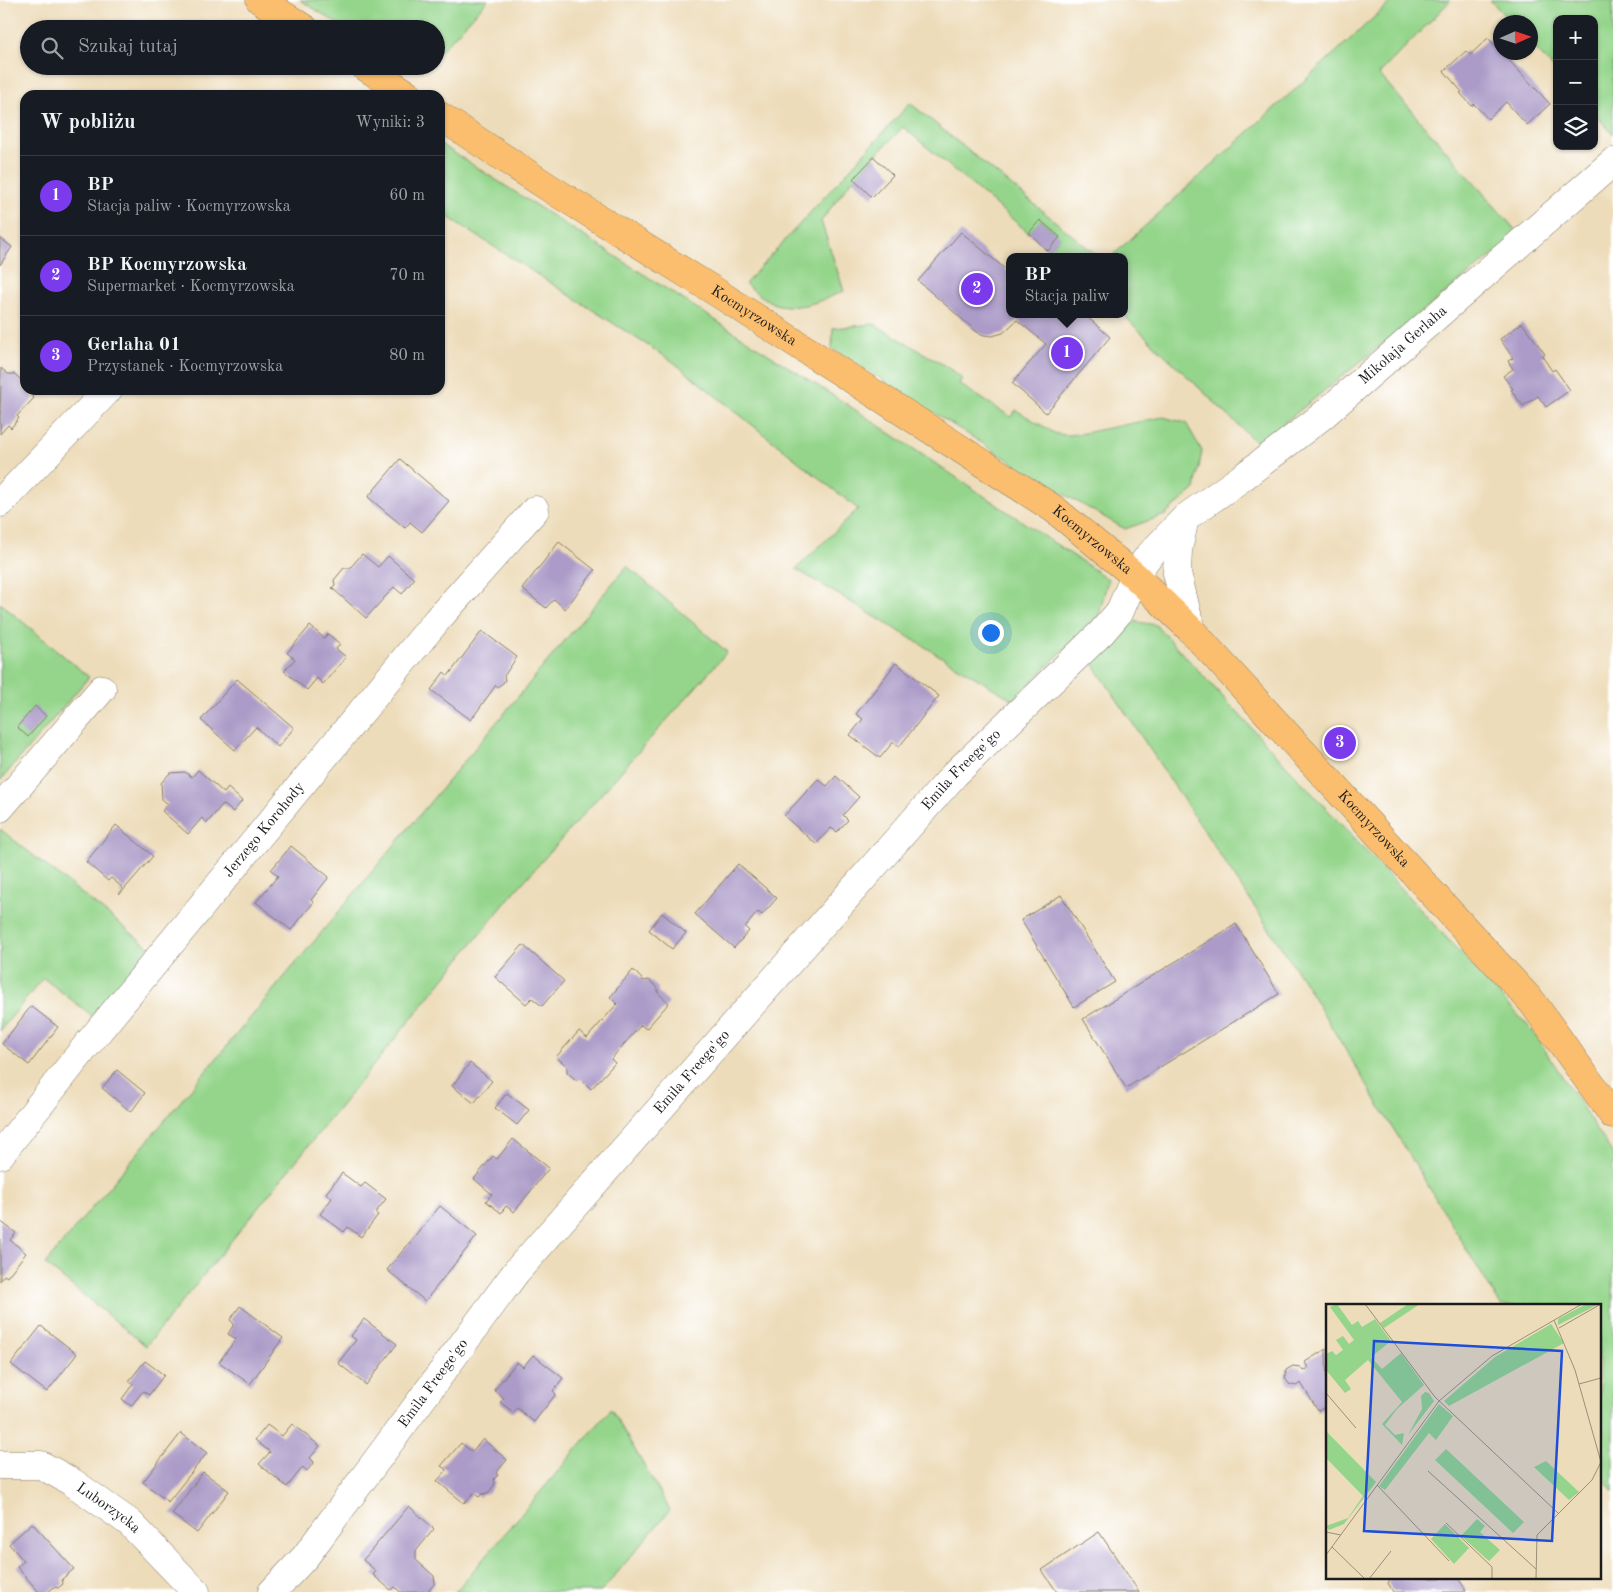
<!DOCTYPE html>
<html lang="pl">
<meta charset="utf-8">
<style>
:root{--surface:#171b24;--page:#242831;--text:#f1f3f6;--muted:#9ea1a6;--line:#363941;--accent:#7c3aed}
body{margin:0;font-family:"Old Standard TT",serif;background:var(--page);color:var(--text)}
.controls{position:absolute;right:15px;top:15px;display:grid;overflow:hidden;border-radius:10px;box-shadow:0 1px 4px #0004}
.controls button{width:45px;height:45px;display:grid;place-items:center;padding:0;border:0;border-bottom:1px solid var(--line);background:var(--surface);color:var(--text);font:25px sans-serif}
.compass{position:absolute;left:1493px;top:15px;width:45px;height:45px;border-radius:50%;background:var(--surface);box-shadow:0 1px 4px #0004;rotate:87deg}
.you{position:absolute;left:990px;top:632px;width:18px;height:18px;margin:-12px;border:4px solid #fff;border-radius:50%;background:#1a73e8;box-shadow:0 0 0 8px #1a73e833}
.badge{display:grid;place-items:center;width:32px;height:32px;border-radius:50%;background:var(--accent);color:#fff;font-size:16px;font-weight:700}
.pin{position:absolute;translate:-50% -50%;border:2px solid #fff;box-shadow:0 1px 5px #0006}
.popup{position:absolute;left:1006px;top:253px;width:122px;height:65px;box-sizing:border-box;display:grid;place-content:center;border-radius:10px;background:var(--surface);filter:drop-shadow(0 1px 4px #0005);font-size:16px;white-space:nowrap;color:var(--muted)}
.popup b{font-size:19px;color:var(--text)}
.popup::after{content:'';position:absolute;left:50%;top:100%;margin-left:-10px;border:10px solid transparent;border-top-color:var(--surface)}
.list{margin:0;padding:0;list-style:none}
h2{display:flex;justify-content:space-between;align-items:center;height:65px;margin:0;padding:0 20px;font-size:21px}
h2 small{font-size:16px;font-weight:400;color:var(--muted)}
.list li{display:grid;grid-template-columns:32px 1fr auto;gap:15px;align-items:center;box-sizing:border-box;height:80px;padding:0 20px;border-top:1px solid var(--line)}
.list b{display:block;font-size:19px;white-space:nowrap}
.list p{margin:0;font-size:16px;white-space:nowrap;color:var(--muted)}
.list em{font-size:16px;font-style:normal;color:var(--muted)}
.icon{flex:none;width:28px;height:28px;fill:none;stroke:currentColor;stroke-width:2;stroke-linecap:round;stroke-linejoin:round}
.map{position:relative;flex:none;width:1613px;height:1592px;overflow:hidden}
.search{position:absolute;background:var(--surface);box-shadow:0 1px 4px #0004;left:20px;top:20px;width:425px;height:55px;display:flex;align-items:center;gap:12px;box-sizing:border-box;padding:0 18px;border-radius:28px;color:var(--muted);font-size:19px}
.panel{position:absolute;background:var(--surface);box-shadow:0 1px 4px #0004;left:20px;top:90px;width:425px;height:305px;border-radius:15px}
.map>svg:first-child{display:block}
.green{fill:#94d58b;stroke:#587854}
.building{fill:#ac9bc8}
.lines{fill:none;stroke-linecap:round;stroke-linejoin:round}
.minor-casing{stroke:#847c6a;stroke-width:29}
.major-casing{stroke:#847c6a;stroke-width:29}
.minor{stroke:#fff;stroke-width:28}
.major{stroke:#fbbe6e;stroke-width:28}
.labels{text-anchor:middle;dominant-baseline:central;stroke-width:4;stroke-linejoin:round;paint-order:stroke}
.street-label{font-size:15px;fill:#1c1c1c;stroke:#fff}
.inset-road{fill:none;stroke:#998f7a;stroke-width:1}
.view{fill:#1d4ed8;fill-opacity:0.15;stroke:#1d4ed8;stroke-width:2.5}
.inset-edge{fill:none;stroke:#1c1c1c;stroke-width:2.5}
</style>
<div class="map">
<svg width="1613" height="1592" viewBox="0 0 1613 1592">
<rect width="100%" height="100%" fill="#fff"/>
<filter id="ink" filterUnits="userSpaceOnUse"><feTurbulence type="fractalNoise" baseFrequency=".02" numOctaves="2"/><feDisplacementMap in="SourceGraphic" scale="10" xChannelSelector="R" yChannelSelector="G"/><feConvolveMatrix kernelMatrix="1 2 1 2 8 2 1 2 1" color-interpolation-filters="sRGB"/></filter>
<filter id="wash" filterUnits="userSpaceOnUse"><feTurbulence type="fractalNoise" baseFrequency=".0096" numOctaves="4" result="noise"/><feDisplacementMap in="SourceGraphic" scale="20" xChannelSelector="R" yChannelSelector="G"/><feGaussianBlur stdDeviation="1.12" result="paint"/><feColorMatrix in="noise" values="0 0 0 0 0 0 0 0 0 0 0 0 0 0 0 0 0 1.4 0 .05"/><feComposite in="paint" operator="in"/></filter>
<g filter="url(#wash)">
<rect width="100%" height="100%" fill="#eddcb9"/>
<path class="green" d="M300 0H488L436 56V29H346Z
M1393 0H1451L1379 74 1519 234 1258 444 1122 314H1124V257H1111Z
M1490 0H1613V134L1594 113V19H1557V72L1531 44 1530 22H1511Z
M910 103 1099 257H1056L1048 251 1060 237 1041 220 1029 233 903 127 853 179 821 221 844 291C821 301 800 311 775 304 765 300 754 290 745 284Z
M440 144 851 407 1108 579 1099 615 1013 700 796 569 858 509 672 361 440 212Z
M874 324 944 365 962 378 959 384 1011 417 1016 410 1056 434 1066 435 1079 434 1163 417 1186 423 1202 451 1195 489 1165 515 1125 529 1048 485 832 348 833 328Z
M627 566 727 652 510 897 146 1346 45 1264Z
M0 603 89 677 0 781Z
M1132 621 1156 625 1531 1029 1613 1154V1492L1599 1469V1306H1501L1303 980 1090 659Z
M0 829 149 947 94 1017 43 978 0 1031Z
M611 1409 670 1510 601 1592H455Z"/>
<g id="blocks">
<path class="building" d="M1488 38 1550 104 1527 125 1506 102 1488 119 1474 104 1472 106 1460 93 1462 92 1444 71 1466 51 1470 55Z
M874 157 893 175 872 197 853 179Z
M1040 220 1060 237 1048 251 1029 233Z
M961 232 1010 273V314H1057L1065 321 1071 314H1084L1110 337 1046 413 1012 383 1046 344 1017 320 1003 333 992 336 984 335 977 332 918 281Z
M0 238 12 247 0 265Z
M1522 323 1545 354 1542 356 1552 371 1555 369 1570 390 1546 407 1538 396 1523 406 1511 390 1513 389 1503 376 1513 369 1508 361 1513 358 1500 339Z
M1 368 8 374H15L21 380 22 387 34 398 17 416 19 418 11 428 8 425 0 434Z
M400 459 449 501 422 532 410 522 405 528 368 497Z
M559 542 595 570 565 609 554 599 546 608 522 589Z
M362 554 378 567 388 556 414 579 402 594 394 587 366 618 332 588 335 585 334 580 344 568H350Z
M310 626 324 638 328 634 340 644 336 649 346 657 323 684 317 678 307 690 284 671 295 659 287 653Z
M482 631 517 657 504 676 505 680 503 683 497 687 496 685 471 720 431 690 444 672 448 676Z
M896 663 939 696 899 747 893 742 880 758 850 735 863 719 856 714Z
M237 679 294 728 278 747 256 727 235 750 201 720Z
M35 706 46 716 28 737 17 727Z
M198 770 224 793 228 788 242 801 233 812 223 804 207 823 202 818 188 834 162 811 168 804 162 799 161 783 170 773 185 772 192 777Z
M836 776 859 797 843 815 848 820 837 832 831 828 816 844 784 816 818 779 827 786Z
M116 825 153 856 120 894 119 893 123 888 111 878 108 881 86 862Z
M291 846 329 877 311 900 314 902 291 930 256 902 278 876 271 870Z
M738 864 777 898 762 915 758 912 745 927 749 931 734 948 695 914Z
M1061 895 1115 982 1074 1007 1021 920Z
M662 913 686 933 672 949 649 930Z
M1236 924 1279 994 1126 1088 1083 1019Z
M523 945 564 981 542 1006 532 998 526 1004 495 977Z
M633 970 644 981 649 980 658 988V993L669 1003 646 1029 641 1025 611 1059 615 1063 591 1089 581 1079 576 1080 567 1072V1066L556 1057 579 1031 587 1038 617 1004 610 997Z
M31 1006 58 1027 29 1065 2 1044Z
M470 1063 492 1081 474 1103 452 1086Z
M117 1070 145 1093 131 1112 102 1088Z
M507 1093 529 1110 517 1125 495 1108Z
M513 1139 549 1168 514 1212 506 1206 501 1213 486 1201 492 1194 474 1179 493 1156 497 1159Z
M342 1173 361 1187 365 1183 386 1199 375 1213 378 1215 361 1237 348 1227 344 1232 320 1214 332 1198 326 1193Z
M440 1206 477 1236 425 1301 387 1270Z
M0 1221 16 1233 10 1240 26 1253 7 1277 4 1275 0 1281Z
M240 1306 283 1338 250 1384 219 1362 236 1339 228 1334 234 1324 230 1320Z
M364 1319 397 1344 366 1385 338 1363 356 1340 351 1336Z
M41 1326 77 1354 47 1392 11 1364Z
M1326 1349 1327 1406 1318 1411 1301 1383 1296 1386 1289 1384 1285 1378 1286 1370 1293 1366 1300 1367 1303 1371 1308 1368 1305 1362Z
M533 1355 563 1378 553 1391 556 1394 534 1422 517 1408 513 1412 500 1402 504 1398 494 1390 517 1362 523 1367Z
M145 1361 164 1375 149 1395 143 1391 131 1406 122 1399 133 1384 129 1381Z
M292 1424 320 1446 310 1458 314 1462 307 1471 303 1467 287 1487 259 1464 270 1452 255 1440 267 1425 282 1436Z
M181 1433 207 1453 168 1502 143 1482Z
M483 1439 507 1460 496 1473 498 1475 494 1479 495 1484 488 1493 482 1494 479 1497 473 1493 464 1503 437 1481 447 1470 441 1466 461 1443 472 1452Z
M203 1472 229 1491 197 1533 172 1514Z
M409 1506 434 1529 416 1551V1560L434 1576 435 1583 427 1592H400L395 1587 391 1590 373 1575 376 1571 363 1560Z
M32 1523 74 1569 62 1579 63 1584 58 1588 54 1587 48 1592H39L17 1567 24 1561 9 1544Z
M1099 1532 1139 1592H1057L1042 1570Z
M1391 1578H1458L1466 1590 1463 1592H1393L1388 1583Z"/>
</g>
</g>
<g filter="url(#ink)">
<use href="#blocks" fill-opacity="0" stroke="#847c6a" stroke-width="1"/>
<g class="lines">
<defs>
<g id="minor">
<path d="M0 503 108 390"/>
<path d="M1185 518 1178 550 1177 573 1191 630"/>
<path d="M0 808 102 689"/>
<path id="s1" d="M0 1155 87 1045 437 620 535 510"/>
<path id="s2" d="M0 1465H41L72 1482 130 1523 196 1592"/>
<path id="s3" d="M272 1592 305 1557 516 1272 955 774 1102 632 1120 611 1135 576 1147 558 1185 518 1243 477 1321 417 1613 162"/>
</g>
<g id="major">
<path d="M260 0 305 29"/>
<path d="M364 66 409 95"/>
<path id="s4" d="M440 116 551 189 713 290 1054 509 1135 576 1191 630 1533 1003 1613 1115"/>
</g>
</defs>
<use href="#minor" class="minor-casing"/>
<use href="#major" class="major-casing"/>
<use href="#minor" class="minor"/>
<use href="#major" class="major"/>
</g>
</g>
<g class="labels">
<g class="street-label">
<text stroke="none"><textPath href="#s4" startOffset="372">Kocmyrzowska</textPath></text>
<text stroke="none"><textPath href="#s3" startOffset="1692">Mikołaja Gerlaha</textPath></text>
<text stroke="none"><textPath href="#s4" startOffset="778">Kocmyrzowska</textPath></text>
<text stroke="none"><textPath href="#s3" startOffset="1074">Emila Freege'go</textPath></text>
<text stroke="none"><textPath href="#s1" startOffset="419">Jerzego Korohody</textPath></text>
<text stroke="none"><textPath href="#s4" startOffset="1182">Kocmyrzowska</textPath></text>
<text stroke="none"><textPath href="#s3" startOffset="669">Emila Freege'go</textPath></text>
<text stroke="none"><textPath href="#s3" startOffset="264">Emila Freege'go</textPath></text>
<text stroke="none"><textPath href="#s2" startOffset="121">Luborzycka</textPath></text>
</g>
</g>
<g transform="translate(1326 1304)">
<rect width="275" height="275" fill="#eddcb9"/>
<path d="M11 0 26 21 32 17 36 23 49 15 65 37 45 53 56 65 75 49 98 81 71 105 59 121 69 131 78 129 76 141 56 120 76 98 42 56 19 76 25 85 19 89 0 66V50L6 47 10 51 17 46 10 36 17 32 23 40 28 36 4 3ZM82 0H94L58 24 54 19ZM260 0H273L232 21V15ZM225 20 238 39 123 102 118 97 169 53ZM99 88 103 89 108 97 82 131 96 105 95 92ZM113 100 127 112 110 136 103 129 59 186 53 182ZM0 127 50 178 18 220 3 226 0 222 22 214 37 192 0 154ZM120 145 198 218 187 229 109 156ZM220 157 253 188 243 196 208 163ZM151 215 159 222 154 228 174 246 163 257 135 232ZM119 220 143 244 128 260 105 235Z" fill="#94d58b"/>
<path class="inset-road" d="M39 0 109 93 232 209M228 16 249 66 275 158M233 24 275 0M253 80 275 74M0 89 30 124M102 167 210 265M51 181 123 257M120 219 166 263V275M0 228 15 231M6 243 39 275M0 251 113 97 166 52 256 0M43 275 65 247M210 275 211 231 266 176 275 158"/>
<path class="view" d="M48 37 236 47 226 237 38 227Z"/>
<rect width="275" height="275" class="inset-edge"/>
</g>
</svg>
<div class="controls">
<button>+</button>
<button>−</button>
<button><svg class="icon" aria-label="layers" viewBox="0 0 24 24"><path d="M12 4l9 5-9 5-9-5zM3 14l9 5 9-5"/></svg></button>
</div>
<svg class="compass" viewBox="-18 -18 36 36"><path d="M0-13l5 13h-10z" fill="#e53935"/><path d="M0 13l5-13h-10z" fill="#9ea1a6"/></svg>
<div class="you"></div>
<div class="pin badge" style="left:1067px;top:353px">1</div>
<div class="popup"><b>BP</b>Stacja paliw</div>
<div class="pin badge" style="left:977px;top:289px">2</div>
<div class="pin badge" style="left:1340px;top:743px">3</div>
<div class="search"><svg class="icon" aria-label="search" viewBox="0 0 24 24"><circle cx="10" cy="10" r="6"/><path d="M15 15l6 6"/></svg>Szukaj tutaj</div>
<section class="panel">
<h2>W pobliżu<small>Wyniki: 3</small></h2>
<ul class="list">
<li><span class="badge">1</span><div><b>BP</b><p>Stacja paliw · Kocmyrzowska</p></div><em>60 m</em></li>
<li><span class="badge">2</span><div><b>BP Kocmyrzowska</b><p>Supermarket · Kocmyrzowska</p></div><em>70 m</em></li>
<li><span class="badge">3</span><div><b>Gerlaha 01</b><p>Przystanek · Kocmyrzowska</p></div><em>80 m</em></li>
</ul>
</section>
</div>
